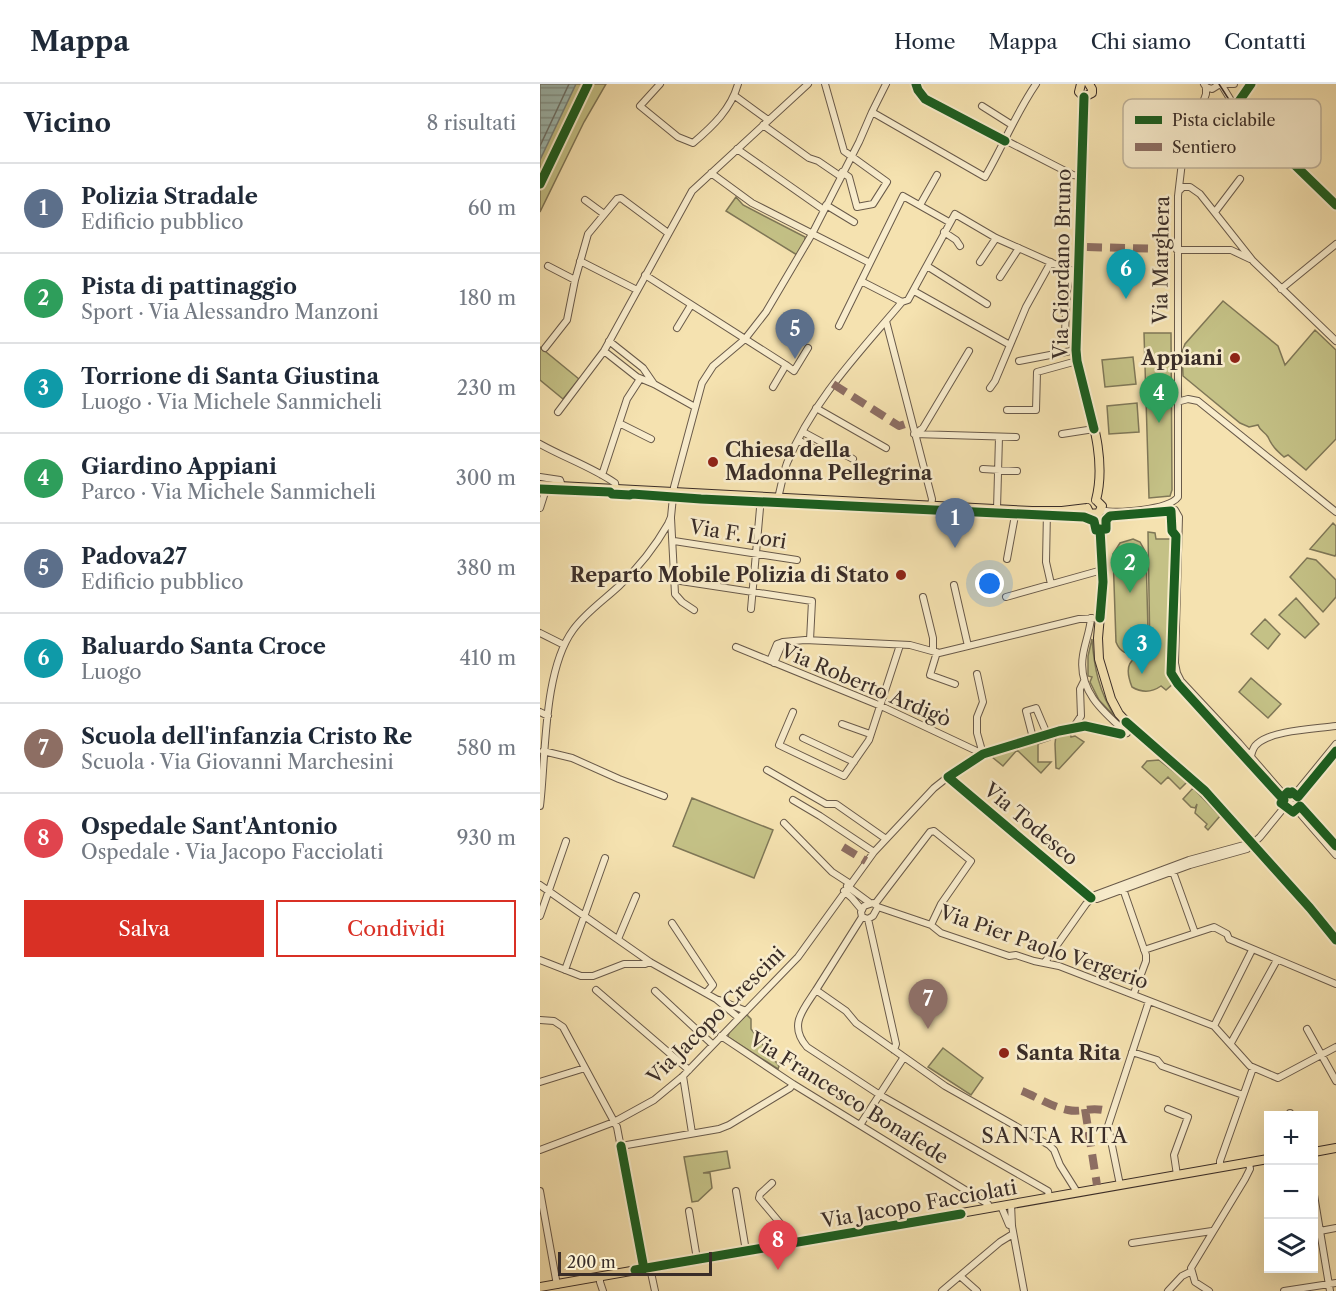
<!DOCTYPE html>
<html lang="it">
<meta charset="utf-8">
<style>
:root{--surface:#fff;--page:#f6f6f7;--text:#1f2937;--muted:#747a83;--line:#e0e1e3;--accent:#d93025}
body{margin:0;font-family:"Libre Caslon Text",serif;background:var(--page);color:var(--text)}
.controls{position:absolute;right:18px;bottom:18px;display:grid;overflow:hidden;border-radius:0px;box-shadow:0 6px 24px #0002}
.controls button{width:54px;height:54px;display:grid;place-items:center;padding:0;border:0;border-bottom:2px solid var(--line);background:var(--surface);color:var(--text);font:30px sans-serif}
.scale{position:absolute;left:18px;bottom:15px;width:154px;box-sizing:border-box;padding-left:6px;border:3px solid #3a2d28;border-top:0;font-size:16px;line-height:21px;white-space:nowrap;color:#3a2d28;-webkit-text-stroke:4px #f8eccc;paint-order:stroke}
.you{position:absolute;left:450px;top:500px;width:21px;height:21px;margin:-15px;border:4px solid #fff;border-radius:50%;background:#1a73e8;box-shadow:0 0 0 9px #1a73e833}
.badge{display:grid;place-items:center;width:39px;height:39px;border-radius:50%;background:var(--accent);color:#fff;font-size:20px;font-weight:700}
.pin{position:absolute;translate:-50% -50px;filter:drop-shadow(0 2px 3px #0008)}
.pin::after{content:'';position:absolute;top:32px;width:21px;height:18px;background:inherit;clip-path:polygon(0 0,100% 0,50% 100%)}
.list{margin:0;padding:0;list-style:none}
h2{display:flex;justify-content:space-between;align-items:center;height:78px;margin:0;padding:0 24px;font-size:26px}
h2 small{font-size:20px;font-weight:400;color:var(--muted)}
.list li{display:grid;grid-template-columns:39px 1fr auto;gap:18px;align-items:center;box-sizing:border-box;height:90px;padding:0 24px;border-top:2px solid var(--line)}
.list b{display:block;font-size:22px;white-space:nowrap}
.list p{margin:0;font-size:20px;white-space:nowrap;color:var(--muted)}
.list em{font-size:20px;font-style:normal;color:var(--muted)}
.actions{display:flex;gap:12px;padding:18px 24px}
.actions a{flex:1;padding:14px 0;border:2px solid var(--accent);border-radius:0px;text-align:center;font-size:21px;color:var(--accent)}
.actions .main{background:var(--accent);color:#fff}
.icon{flex:none;width:33px;height:33px;fill:none;stroke:currentColor;stroke-width:2;stroke-linecap:round;stroke-linejoin:round}
.map{position:relative;flex:none;width:796px;height:1207px;overflow:hidden}
header{display:flex;align-items:center;gap:36px;box-sizing:border-box;height:84px;padding:0 30px;background:var(--surface);border-bottom:2px solid var(--line)}
header strong{font-size:28px}
nav{display:flex;gap:33px;margin-inline-start:auto;font-size:21px}
main{display:flex}
aside{flex:1;background:var(--surface)}
.map>svg:first-child{display:block}
.green{fill:#c4c186;stroke:#7f7757;stroke-width:1.5}
.water{fill:url(#water-rules);stroke:#77837c;stroke-width:1.5}
.lines{fill:none;stroke-linecap:round;stroke-linejoin:round}
.shore{stroke:#6c746e;stroke-width:1.5}
.minor-casing{stroke:#695a4a;stroke-width:8}
.major-casing{stroke:#3a2d28;stroke-width:10}
.minor{stroke:#f8eccc;stroke-width:6}
.major{stroke:#f5e2b0;stroke-width:8}
.tram{stroke:#3a2d28;stroke-width:1.5}
.quiet{stroke:#8d6e63;stroke-width:8;stroke-dasharray:15 8;stroke-linecap:butt}
.cycleway-casing{stroke:#f8eccc;stroke-width:13}
.cycleway{stroke:#1b5e20;stroke-width:9}
.poi-dot{fill:#8f2418;stroke:#f8eccc;stroke-width:2}
.labels{text-anchor:middle;dominant-baseline:central;stroke-width:5;stroke-linejoin:round;paint-order:stroke}
.street-label{font-size:20px;fill:#3a2d28;stroke:#f8eccc}
.poi-label{font-size:20px;font-weight:bold;fill:#3a2d28;stroke:#f8eccc;text-anchor:end}
.neighbourhood-label{font-size:21px;letter-spacing:1.5px;fill:#3a2d28;stroke:#f8eccc}
.key{fill:#f8eccc;stroke:#bfb39b;stroke-width:1.5}
.key-label{font-size:16px;fill:#3a2d28}
</style>
<header>
<strong>Mappa</strong>
<nav><a>Home</a><a>Mappa</a><a>Chi siamo</a><a>Contatti</a></nav>
</header>
<main>
<aside>
<h2>Vicino<small>8 risultati</small></h2>
<ul class="list">
<li><span class="badge" style="background:#5c6f8a">1</span><div><b>Polizia Stradale</b><p>Edificio pubblico</p></div><em>60 m</em></li>
<li><span class="badge" style="background:#2e9e5b">2</span><div><b>Pista di pattinaggio</b><p>Sport · Via Alessandro Manzoni</p></div><em>180 m</em></li>
<li><span class="badge" style="background:#0f9aa8">3</span><div><b>Torrione di Santa Giustina</b><p>Luogo · Via Michele Sanmicheli</p></div><em>230 m</em></li>
<li><span class="badge" style="background:#2e9e5b">4</span><div><b>Giardino Appiani</b><p>Parco · Via Michele Sanmicheli</p></div><em>300 m</em></li>
<li><span class="badge" style="background:#5c6f8a">5</span><div><b>Padova27</b><p>Edificio pubblico</p></div><em>380 m</em></li>
<li><span class="badge" style="background:#0f9aa8">6</span><div><b>Baluardo Santa Croce</b><p>Luogo</p></div><em>410 m</em></li>
<li><span class="badge" style="background:#8d6e63">7</span><div><b>Scuola dell'infanzia Cristo Re</b><p>Scuola · Via Giovanni Marchesini</p></div><em>580 m</em></li>
<li><span class="badge" style="background:#e0444e">8</span><div><b>Ospedale Sant'Antonio</b><p>Ospedale · Via Jacopo Facciolati</p></div><em>930 m</em></li>
</ul>
<div class="actions"><a class="main">Salva</a><a>Condividi</a></div>
</aside>
<div class="map">
<svg width="796" height="1207" viewBox="0 0 796 1207">
<defs>
<pattern id="water-rules" width="6" height="5" patternUnits="userSpaceOnUse" patternTransform="scale(1.5)"><rect width="6" height="5" fill="#9fbcb4"/><path d="M0 2.5h6" fill="none" stroke="#839992"/></pattern>
</defs>
<rect width="100%" height="100%" fill="#f5e2b0"/>
<filter id="stains"><feTurbulence type="fractalNoise" baseFrequency=".00333" numOctaves="4"/><feColorMatrix values="0 0 0 0 .2 0 0 0 0 .09 0 0 0 0 .02 0 0 0 .5 -.17"/></filter>
<radialGradient id="worn" r=".72"><stop offset=".6" stop-color="#630" stop-opacity="0"/><stop offset="1" stop-color="#630" stop-opacity=".3"/></radialGradient>
<path class="green" d="M0 0H66L44 38 0 128Z
M196 113 203 121 265 153V157L257 171 186 127Z
M683 217 738 262 745 281 775 246 796 266V355L766 386 748 371 744 373C736 366 732 362 728 353 725 348 720 347 718 341L709 343 700 339 643 292 642 268 645 260Z
M604 249H631L632 406 630 412 609 414Z
M0 263 39 295 23 315 0 296Z
M593 273 596 300 565 303 562 276Z
M597 319 599 348 569 350 567 322Z
M793 439 796 442V470L795 472 770 465Z
M608 448 615 449 616 455H631L627 566 628 584 635 598 626 606 621 602C611 609 602 609 592 603 584 583 588 572 610 571Z
M593 455 600 458 606 469 608 548C606 567 584 579 576 558L573 470 580 459Z
M767 474 776 476 796 496V513L783 528 750 493Z
M756 514 779 540 765 554 739 531Z
M725 535 740 550 728 565 711 550Z
M552 555C554 583 559 609 576 634L559 616 550 598 552 593 548 592V572Z
M711 594 741 620 728 634 699 608Z
M530 648 531 653 535 652 544 658 519 685 516 684 515 660 516 651Z
M510 653V656L498 660V678H511L501 689 477 666 463 682 452 673 469 665Z
M619 676 647 698 640 705 628 693 621 700 602 683 607 677Z
M653 704 680 732 668 746 665 743 667 740 655 729 657 720 655 724 651 723 643 715Z
M152 714 233 746 214 794 133 762Z
M206 930 211 935V945L239 982 238 985 188 953 189 948Z
M403 964 443 994 431 1011 388 983Z
M187 1067 190 1084 163 1089H170L172 1104 158 1117 152 1118 144 1073Z"/>
<path class="water" d="M0 0H36L0 76Z"/>
<g class="lines">
<path class="shore" d="M0 62 29 0"/>
<defs>
<path id="minor" d="M120 0 100 22 138 53 153 59C173 42 191 25 198 0
M285 0 304 67 347 98 333 120 317 123 309 93 302 88
M376 0 378 6 385 15 533 91 540 92
M664 0 666 3 672 5 680 0
M681 0 695 23 796 121
M682 0H694
M195 12 228 36
M442 22 472 41
M332 28 445 93C463 62 476 29 496 0
M223 41 269 74 278 77 300 92
M197 65 284 126
M171 89 212 119 330 179 299 242
M639 107 643 103H650L660 110 713 177 796 257
M45 116 64 130
M286 121 314 138
M380 121 397 91
M675 128 700 95
M404 148 416 156 420 162
M637 166H691L710 175
M40 177 97 206
M440 178 456 154
M330 179 363 112 409 138
M8 182 35 196
M387 182 447 220
M531 186 527 208 525 248 536 265
M105 191 246 281 233 303
M460 193 479 164
M321 197 362 218
M741 205 796 160
M374 207 470 261
M346 237 392 415 391 422
M137 244 151 221
M69 257 103 284 114 300
M5 264 27 236 35 196 48 150 77 115 81 114 128 149
M64 267 97 293 114 300 155 323
M479 277 536 266
M246 281 254 287 268 264
M450 304 455 297 486 223 511 178
M637 318 648 315 658 317 796 428
M276 324 346 364
M467 326H496L497 288 537 277
M18 328 64 267 152 107 268 0
M79 339 111 355
M263 348 313 375
M374 350 476 353
M375 350 383 344 429 267
M522 350 554 345
M258 356 282 369
M0 360C25 374 52 383 75 399L76 405
M443 385 477 387
M62 391 87 315 100 295
M0 393 20 396 22 402
M238 414C241 403 243 390 247 379 273 316 319 269 362 218L368 216 415 130 456 154 528 186 539 187
M0 424 7 402
M618 424 635 426 639 433 635 579 637 589 641 597 699 659 796 771
M457 425 459 353
M561 426C576 430 629 426 638 413V112L642 78 666 10V3
M507 427 506 478 511 500
M131 434 135 510 142 518 154 526
M134 457 257 476
M467 475 476 426
M134 496 272 517 270 556
M414 501 428 562
M383 513 393 554V567
M466 513 562 486
M211 525 221 413
M551 534C550 547 545 558 543 571 537 606 563 628 587 649
M0 549 24 561
M243 558 265 556 370 561 399 569 539 535 560 534
M196 563 341 622 443 670
M397 568 390 591 415 600
M230 577 237 560 243 558 234 579
M437 590 443 618 437 633V649L443 670
M0 628 8 632
M253 628 239 661 304 692 329 656 360 561
M302 640 330 650
M533 644 541 632 540 605 544 597
M263 654 314 678
M493 654 486 627 496 624 507 650
M3 667 32 674 79 695 124 712
M711 672C712 668 713 663 717 660 732 646 776 645 796 642
M227 686 286 720H296L346 755
M408 693 551 814
M253 716 280 732 334 768
M0 722C6 673 3 587 33 546 45 529 64 516 79 502 97 485 116 461 128 440L131 433 134 403 162 299 173 282 205 255 226 228 272 150 319 58 332 28 346 0
M244 739 292 788 309 799
M632 785 655 849
M0 801 110 878 176 915 199 934
M307 802 330 819
M582 802 606 871V877L594 909
M304 807 312 814 322 826
M551 814 557 815 650 781 707 765 720 753 796 660
M335 820 390 748 394 747 431 777 401 820 391 841
M338 823 333 832 328 835 322 833 321 828 324 822 333 819 338 823 391 841 401 849 469 872 476 871 494 877 519 882 674 942 710 982 738 994 796 963
M0 832 26 757
M322 833 276 906 306 927 316 939 405 1002 509 1061 514 1066 520 1081 537 1108
M328 835 356 960 354 966
M132 839 173 901 166 909
M78 855 96 812
M604 866 674 843 687 850 689 855 796 900
M0 876 41 892H53L84 880H105L110 878
M505 878 546 820 555 811 649 776 704 761 713 760
M25 886 65 774
M56 906 149 986
M276 906C263 926 248 941 267 963L340 1011 508 1107 509 1113
M115 907 172 960
M179 916 206 927
M0 936 14 937 23 943 77 1043 104 1185
M674 942 712 866
M767 945 796 997
M181 952 253 1000 448 1120 450 1124
M691 959 737 876
M592 968 617 976 622 982 703 1011
M143 992 152 1049
M0 998 45 984
M628 1025 648 1033 634 1071 637 1091
M750 1029V1032
M320 1041 364 973
M81 1062 179 1045 189 1041 250 1004 253 1000
M0 1066 74 1038 114 1016 143 992 258 873 334 768 394 704 423 681 443 670 533 644 552 642 581 650 587 649 592 644
M680 1083V1077L713 984
M232 1099 220 1110 219 1114 250 1151 252 1160
M580 1101 568 1042 609 917
M0 1107 17 1201
M196 1107 206 1167
M774 1111 790 1207
M471 1120 472 1142 484 1207
M461 1122 469 1141 472 1142
M149 1127 157 1175
M780 1147 796 1144
M592 1159 672 1147
M110 1184 115 1207
M60 1192V1198L63 1207
M420 1192 437 1207
M402 1207 460 1158 473 1150
M628 1207 642 1192 650 1188
M669 1207 655 1198 651 1184 705 1095 710 1085 709 1079
M744 1207 796 1199"/>
<path id="major" d="M541 0 539 8 544 13 552 9V5L549 0
M544 13 536 266 537 277C547 321 568 371 556 416
M0 401 492 427H522L547 424
M547 424 550 430 559 429 562 422 556 416
M557 430 560 445 563 498 558 554 559 575 571 615 579 630 592 644 665 707 770 824 796 856
M774 1068 796 1064
M0 1203 728 1075"/>
</defs>
<use href="#minor" class="minor-casing"/>
<use href="#major" class="major-casing"/>
<use href="#minor" class="minor"/>
<use href="#major" class="major"/>
<path class="tram" d="M679 0 695 25 796 122"/>
<path class="quiet" d="M547 163 623 165
M293 300 359 342 371 338
M303 763 326 777
M482 1007C497 1013 512 1023 528 1026 542 1029 550 1022 567 1027
M545 1025 557 1101"/>
<defs>
<path id="cycleway" d="M376 0 378 6 385 15 465 57
M711 0 695 23 796 121
M544 13 536 266 537 277 554 345
M0 100 48 0
M0 405 70 408 72 410 90 411 92 410 161 415 544 433 554 437 556 446 566 445V436L570 432 631 427 632 447 636 452 631 589 638 600 742 714
M560 534 563 498 560 445
M586 638 665 707 770 824 796 856
M796 667 758 713 752 708 750 710 748 708 742 714 744 716 741 719 753 728 760 722 796 762
M551 814 408 693 443 670 519 647 545 642 581 650
M81 1062 104 1185
M95 1186 421 1130"/>
</defs>
<use href="#cycleway" class="cycleway-casing"/>
<use href="#cycleway" class="cycleway"/>
</g>
<g class="poi-dot">
<circle cx="695" cy="274" r="6"/>
<circle cx="173" cy="378" r="6"/>
<circle cx="361" cy="491" r="6"/>
<circle cx="464" cy="969" r="6"/>
</g>
<g class="labels">
<g class="street-label">
<text transform="translate(621 176) rotate(-89)">Via Marghera</text>
<text transform="translate(522 180) rotate(-89)">Via Giordano Bruno</text>
<text transform="translate(198 450) rotate(9)">Via F. Lori</text>
<text transform="translate(326 601) rotate(23)">Via Roberto Ardigò</text>
<text transform="translate(491 740) rotate(40)">Via Todesco</text>
<text transform="translate(504 863) rotate(19)">Via Pier Paolo Vergerio</text>
<text transform="translate(176 931) rotate(-45)">Via Jacopo Crescini</text>
<text transform="translate(309 1014) rotate(32)">Via Francesco Bonafede</text>
<text transform="translate(379 1120) rotate(-10)">Via Jacopo Facciolati</text>
</g>
<g class="poi-label">
<text x="683" y="274">Appiani</text>
<text x="185" y="366" text-anchor="start">Chiesa della<tspan x="185" dy="23">Madonna Pellegrina</tspan></text>
<text x="349" y="491">Reparto Mobile Polizia di Stato</text>
<text x="476" y="969" text-anchor="start">Santa Rita</text>
</g>
<g class="neighbourhood-label">
<text x="515" y="1051">SANTA RITA</text>
</g>
</g>
<rect x="583" y="15" width="198" height="69" rx="9" class="key"/>
<rect x="595" y="32" width="27" height="8" fill="#1b5e20"/>
<rect x="595" y="59" width="27" height="8" fill="#8d6e63"/>
<g class="key-label">
<text x="632" y="42">Pista ciclabile</text>
<text x="632" y="69">Sentiero</text>
</g>
<rect width="100%" height="100%" filter="url(#stains)"/>
<rect width="100%" height="100%" fill="url(#worn)"/>
</svg>
<div class="controls">
<button>+</button>
<button>−</button>
<button><svg class="icon" aria-label="layers" viewBox="0 0 24 24"><path d="M12 4l9 5-9 5-9-5zM3 14l9 5 9-5"/></svg></button>
</div>
<div class="scale">200 m</div>
<div class="you"></div>
<div class="pin badge" style="left:415px;top:464px;background:#5c6f8a">1</div>
<div class="pin badge" style="left:590px;top:509px;background:#2e9e5b">2</div>
<div class="pin badge" style="left:602px;top:590px;background:#0f9aa8">3</div>
<div class="pin badge" style="left:619px;top:339px;background:#2e9e5b">4</div>
<div class="pin badge" style="left:255px;top:275px;background:#5c6f8a">5</div>
<div class="pin badge" style="left:586px;top:215px;background:#0f9aa8">6</div>
<div class="pin badge" style="left:388px;top:945px;background:#8d6e63">7</div>
<div class="pin badge" style="left:238px;top:1186px;background:#e0444e">8</div>
</div>
</main>
